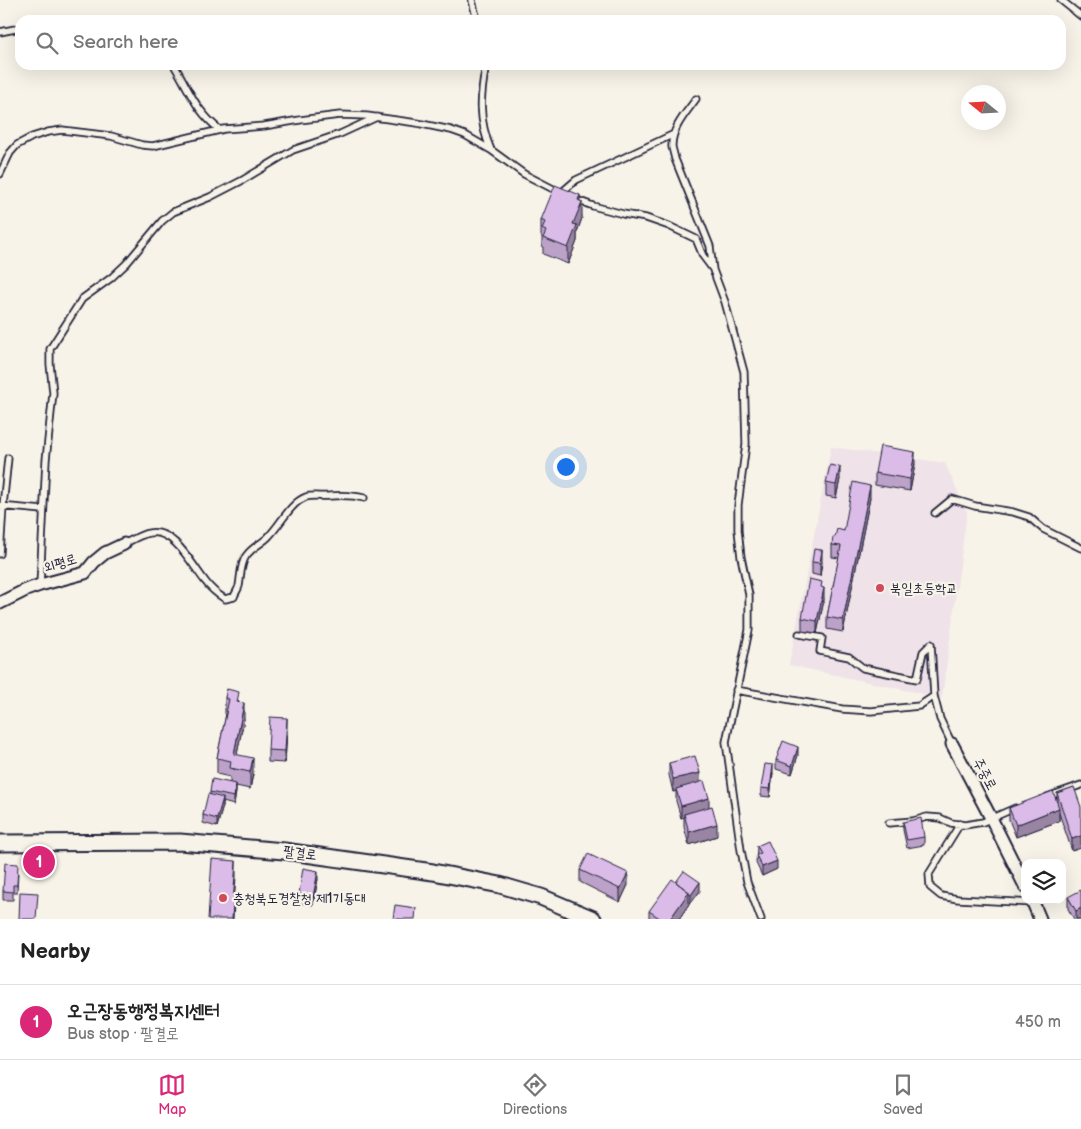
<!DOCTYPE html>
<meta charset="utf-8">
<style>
:root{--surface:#fff;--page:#f6f6f6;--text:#222;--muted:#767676;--line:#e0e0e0;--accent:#db2777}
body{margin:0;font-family:"Balsamiq Sans","Poor Story",sans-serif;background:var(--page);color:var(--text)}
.controls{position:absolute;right:15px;bottom:15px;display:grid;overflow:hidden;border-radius:10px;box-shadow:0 5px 20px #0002}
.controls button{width:45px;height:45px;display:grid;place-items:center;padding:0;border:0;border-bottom:1px solid var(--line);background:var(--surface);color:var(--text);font:25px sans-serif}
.compass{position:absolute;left:961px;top:85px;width:45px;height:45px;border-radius:50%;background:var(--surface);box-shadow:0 5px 20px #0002;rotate:288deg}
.you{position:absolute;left:565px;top:466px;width:18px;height:18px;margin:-12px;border:4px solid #fff;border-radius:50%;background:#1a73e8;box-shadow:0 0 0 8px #1a73e833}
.badge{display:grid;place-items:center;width:32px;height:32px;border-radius:50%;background:var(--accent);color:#fff;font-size:16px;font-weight:700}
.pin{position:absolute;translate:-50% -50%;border:2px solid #fff;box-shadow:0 1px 5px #0006}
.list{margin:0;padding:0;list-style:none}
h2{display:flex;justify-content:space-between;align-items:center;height:65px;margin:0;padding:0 20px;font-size:21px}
h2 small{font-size:16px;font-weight:400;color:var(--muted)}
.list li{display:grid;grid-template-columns:32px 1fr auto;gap:15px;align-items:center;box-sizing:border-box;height:75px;padding:0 20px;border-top:1px solid var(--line)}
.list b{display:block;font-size:19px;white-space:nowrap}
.list p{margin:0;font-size:16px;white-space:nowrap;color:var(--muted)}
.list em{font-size:16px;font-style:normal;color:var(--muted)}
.icon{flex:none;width:28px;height:28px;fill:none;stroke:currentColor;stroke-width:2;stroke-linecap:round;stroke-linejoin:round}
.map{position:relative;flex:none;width:1081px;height:919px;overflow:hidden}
.search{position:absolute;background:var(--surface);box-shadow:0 5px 20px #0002;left:15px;right:15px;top:15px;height:55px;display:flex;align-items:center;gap:12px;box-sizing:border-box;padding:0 18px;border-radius:15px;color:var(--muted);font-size:19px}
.sheet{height:140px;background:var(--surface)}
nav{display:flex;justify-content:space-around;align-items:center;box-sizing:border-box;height:70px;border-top:1px solid var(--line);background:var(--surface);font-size:14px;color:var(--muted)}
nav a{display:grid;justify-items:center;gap:2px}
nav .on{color:var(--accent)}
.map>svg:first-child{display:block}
.built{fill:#efe2e8}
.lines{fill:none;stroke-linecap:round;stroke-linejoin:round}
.service-casing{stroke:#22223b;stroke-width:9}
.minor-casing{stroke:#22223b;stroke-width:15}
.tertiary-casing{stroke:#22223b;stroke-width:19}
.service{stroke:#f7f3e8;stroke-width:5.5}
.minor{stroke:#f7f3e8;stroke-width:11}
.tertiary{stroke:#f7f3e8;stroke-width:15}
.wall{fill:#bca2c8;stroke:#22223b}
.shaded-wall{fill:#9984a3;stroke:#22223b}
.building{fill:#dbbce9;stroke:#22223b}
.poi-dot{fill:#d1495b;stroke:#f7f3e8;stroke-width:2}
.labels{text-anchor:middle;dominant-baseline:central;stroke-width:4.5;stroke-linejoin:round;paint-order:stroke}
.street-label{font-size:14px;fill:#22223b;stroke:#f7f3e8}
.poi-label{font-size:14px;fill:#22223b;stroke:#f7f3e8;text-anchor:start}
</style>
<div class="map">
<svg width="1081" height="919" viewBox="0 0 1081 919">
<rect width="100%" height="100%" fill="#f7f3e8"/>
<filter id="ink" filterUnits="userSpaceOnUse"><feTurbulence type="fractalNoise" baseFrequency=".02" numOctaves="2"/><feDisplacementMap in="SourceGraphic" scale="10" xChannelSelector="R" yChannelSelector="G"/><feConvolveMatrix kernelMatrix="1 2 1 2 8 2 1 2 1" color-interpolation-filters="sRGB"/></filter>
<g filter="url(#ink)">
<path class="built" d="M831 447 945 463 967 512 942 698 789 665Z"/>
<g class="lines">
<defs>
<path id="service" d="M472 0 477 20
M1061 0 1081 16
M0 32 20 28
M174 65C190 91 195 110 220 130
M486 65C480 96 478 120 491 150
M696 99C686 113 671 129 672 147 673 151 674 155 675 159L710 246 713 270 725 302 744 372 746 444 738 505V530L741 557 749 595V630L726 742 741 850 747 882 761 919
M0 174 10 153 17 145 32 137 48 132 62 130 111 136 142 145 153 146 224 129 264 126 300 120 340 115 367 116 417 123 451 130 465 135 491 150 524 174 561 193
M561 193 576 180 674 134
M574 199 593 206 623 214 646 218 669 226 696 239 703 256 712 268
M0 506 43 510
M935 513 952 499 975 506 1013 512 1029 517 1043 529 1081 548
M124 544C132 540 141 534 149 533 174 528 192 565 205 581 210 588 217 594 225 599L234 597C235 593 238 590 239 586 241 576 240 565 246 556 253 546 262 544 269 536 281 524 290 503 306 497 313 495 322 497 330 496 342 495 352 495 364 498
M0 554 3 506 8 458
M40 585 46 460 53 393 50 364V349L82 299 111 278 126 264 162 221 173 212 210 197 241 181 293 150 340 134 377 117
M799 634 822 638 820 651 849 657 863 668 917 679 923 652 931 644
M931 644 934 696 940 719 952 744
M736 690 842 709 871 711 919 706 934 696
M1047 797 1081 785
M889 823 913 821 927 817 940 818 951 823 965 825 983 822 1015 808
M960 824 929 874 930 887 941 896 958 899 1033 903"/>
<path id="minor" d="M0 603 26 590 40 585 85 573 94 562 105 553 124 544
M952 744 991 818 1025 886
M1032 900 1040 919"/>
<path id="tertiary" d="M0 843 180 842 284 851 433 872 500 885 541 897 593 919"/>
</defs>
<use href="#service" class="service-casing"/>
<use href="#minor" class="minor-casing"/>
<use href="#tertiary" class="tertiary-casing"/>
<use href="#service" class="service"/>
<use href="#minor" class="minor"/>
<use href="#tertiary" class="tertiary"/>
</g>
<path class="wall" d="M580 201 582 218 577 232V241L568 264 543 254V246H542V237L541 236V220Z
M915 464 910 491 875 485V473Z
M840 479 836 498 826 496V483Z
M870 498 843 632 827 629V617L839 558 832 557V545L835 537 844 531Z
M812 562H822L820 576 812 574Z
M822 588 824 600 817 633 802 631V618Z
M227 689 239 702 244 719 237 754 253 774 250 789 236 786V792L234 805 223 802V806L217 827 203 823V815L210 795V792L230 783V777L217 774V758L226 714H225V698Z
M287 730 285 763 268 762V750Z
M798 755 792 774 776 769V760Z
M669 763 700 782 709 807 717 836 689 845 684 827V817L681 818 676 801V791L673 792 669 775Z
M773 773 770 797 761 796V788Z
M1074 787 1072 851 1059 813V821L1016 837 1009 820V808L1057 802V793Z
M903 822 924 837V845L907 848 903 830Z
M757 846 777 869 762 876 756 863Z
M580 870 628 885 620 902 580 882Z
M18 872 17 893H13V900H3V891Z
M318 879 313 905 299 903V894Z
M676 882 700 891 691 903 689 902V904L679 919H649V911Z
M1068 897 1081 919H1074L1068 909Z"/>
<path class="shaded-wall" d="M580 195V208L582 202V218L577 232V241L568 264V248L578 200Z
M915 452V464L910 491V479Z
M840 467V479L836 498V485Z
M870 486V498L843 632V620Z
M822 550V562L820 576V563Z
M824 588V600L817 633V621Z
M244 703V719L234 770V754Z
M287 718V730L285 763V751Z
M798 747V755L792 774V766Z
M253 758V774L250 789V772Z
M773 765V773L770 797V789Z
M700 773V785L673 792V779Z
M236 784V792L234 805V797Z
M223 798V806L217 827V819Z
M709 798V810L684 814V817L681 818V806Z
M1059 808V821L1016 837V825Z
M717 824V836L689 845V832Z
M1081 836V848L1072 851V839Z
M236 861V877L233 919H232Z
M777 861V869L762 876V867Z
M318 871V879L313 905V897Z
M628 873V885L620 902V889Z
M700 882V891L691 903V895Z
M689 892V904L679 919H670Z
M1081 908V919H1076V911Z"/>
<path class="building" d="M555 185 580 195 578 200 582 202 573 224 577 225 568 248 543 238 546 231 542 229 545 222 541 220Z
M880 446 915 452 910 479 875 473Z
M830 465 840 467 836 485 826 483Z
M853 482 870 486 843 620 827 617 841 546 832 545 833 537H835L837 529 844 531Z
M814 549 822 550 820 563 812 562Z
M809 579 822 582 821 587 824 588 817 621 802 618Z
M227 689 239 692 237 702 244 703 234 754 253 758 250 772 230 768 231 761 217 758 229 699 225 698Z
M270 717 287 718 285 751 268 750Z
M783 741 798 747 792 766 776 760Z
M695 756 700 773 673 779 669 763Z
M765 764 773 765 770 789 761 788Z
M212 779 236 784 234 797 210 792Z
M704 781 709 798 681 806 676 789Z
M1074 787 1081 807V836L1072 839 1057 793Z
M1053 791 1059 808 1016 825 1009 808Z
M208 794 223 798 217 819 203 815Z
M712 806 717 824 689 832 684 814Z
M921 818 924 837 907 840 903 822Z
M768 841 777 861 762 867 756 855 761 853 757 846Z
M588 854 628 873 620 889 580 870Z
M212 859 236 861 232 919H208Z
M5 863 18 864 17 885H13V892L3 891Z
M303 868 318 871 313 897 299 894Z
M684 871 700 882 691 895 689 894V892L676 882Z
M672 879 689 892 670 919H661L649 911Z
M1081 890V908L1076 911 1068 897Z
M20 892 38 893 36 919H19Z
M395 905 416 908 415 919H393Z"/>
</g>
<g class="poi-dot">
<circle cx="880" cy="588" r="5"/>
<circle cx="223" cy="898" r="5"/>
</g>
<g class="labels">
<g class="street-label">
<text transform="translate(60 563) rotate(-17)">외평로</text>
<text transform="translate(985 774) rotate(62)">주중로</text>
<text transform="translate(300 853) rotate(7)">팔결로</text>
</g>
<g class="poi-label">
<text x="890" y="588">북일초등학교</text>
<text x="233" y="898">충청북도경찰청 제1기동대</text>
</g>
</g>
</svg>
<div class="controls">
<button><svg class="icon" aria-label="layers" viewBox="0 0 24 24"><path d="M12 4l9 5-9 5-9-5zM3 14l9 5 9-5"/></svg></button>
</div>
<svg class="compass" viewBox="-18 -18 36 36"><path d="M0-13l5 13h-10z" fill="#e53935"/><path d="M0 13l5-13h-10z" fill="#767676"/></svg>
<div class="you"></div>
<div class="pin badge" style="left:39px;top:862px">1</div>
<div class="search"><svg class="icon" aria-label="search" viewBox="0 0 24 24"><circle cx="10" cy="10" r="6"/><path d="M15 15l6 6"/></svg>Search here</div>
</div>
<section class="sheet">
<h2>Nearby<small></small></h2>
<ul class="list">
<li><span class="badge">1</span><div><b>오근장동행정복지센터</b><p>Bus stop · 팔결로</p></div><em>450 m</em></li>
</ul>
</section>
<nav>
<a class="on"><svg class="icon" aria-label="map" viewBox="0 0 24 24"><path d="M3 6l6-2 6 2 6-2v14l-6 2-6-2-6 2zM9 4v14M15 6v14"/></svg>Map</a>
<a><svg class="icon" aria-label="directions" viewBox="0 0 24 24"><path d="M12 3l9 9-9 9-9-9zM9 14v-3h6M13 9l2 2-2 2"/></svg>Directions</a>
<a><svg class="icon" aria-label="saved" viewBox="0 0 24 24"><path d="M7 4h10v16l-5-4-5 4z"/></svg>Saved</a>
</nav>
